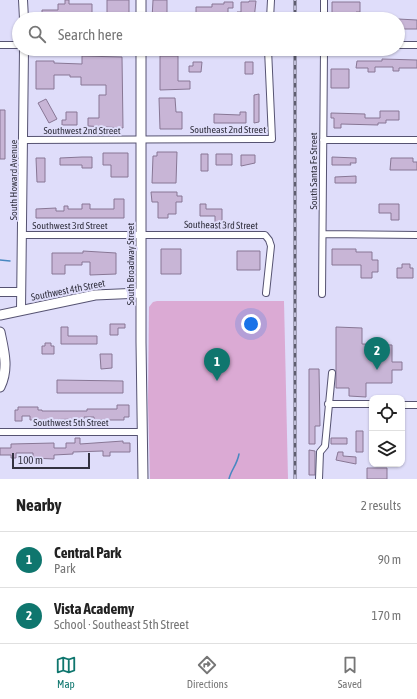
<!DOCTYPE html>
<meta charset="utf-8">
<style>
:root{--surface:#fff;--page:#f2f2f2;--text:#222;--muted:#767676;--line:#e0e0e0;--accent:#0f766e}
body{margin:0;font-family:"Asap Condensed",sans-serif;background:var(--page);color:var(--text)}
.controls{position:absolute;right:12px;bottom:12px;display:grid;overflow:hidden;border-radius:8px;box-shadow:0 1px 3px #0004}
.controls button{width:36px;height:36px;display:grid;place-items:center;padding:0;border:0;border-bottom:1px solid var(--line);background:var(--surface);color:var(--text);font:20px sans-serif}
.scale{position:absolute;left:12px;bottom:10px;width:78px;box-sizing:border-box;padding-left:4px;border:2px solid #333240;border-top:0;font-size:11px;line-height:14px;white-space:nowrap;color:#333240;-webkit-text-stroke:3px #dfddfa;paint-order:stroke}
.you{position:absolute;left:251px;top:324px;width:14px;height:14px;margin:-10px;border:3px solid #fff;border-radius:50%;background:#1a73e8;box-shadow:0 0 0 6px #1a73e833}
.badge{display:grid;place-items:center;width:26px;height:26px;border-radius:50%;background:var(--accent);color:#fff;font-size:13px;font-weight:700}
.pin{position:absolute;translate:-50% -33px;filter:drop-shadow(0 1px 2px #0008)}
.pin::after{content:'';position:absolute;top:21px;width:14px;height:12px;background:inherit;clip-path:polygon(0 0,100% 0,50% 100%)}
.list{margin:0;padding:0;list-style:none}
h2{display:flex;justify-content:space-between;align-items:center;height:52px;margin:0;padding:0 16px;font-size:17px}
h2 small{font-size:13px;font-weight:400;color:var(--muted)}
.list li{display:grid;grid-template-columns:26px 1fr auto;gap:12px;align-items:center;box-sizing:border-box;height:56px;padding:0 16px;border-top:1px solid var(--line)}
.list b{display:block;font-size:15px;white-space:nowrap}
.list p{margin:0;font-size:13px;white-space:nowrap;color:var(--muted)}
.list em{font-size:13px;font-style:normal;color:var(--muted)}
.icon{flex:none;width:22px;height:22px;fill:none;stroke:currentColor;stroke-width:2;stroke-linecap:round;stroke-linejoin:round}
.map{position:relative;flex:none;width:417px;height:479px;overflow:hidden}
.search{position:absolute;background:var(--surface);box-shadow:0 1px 3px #0004;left:12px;right:12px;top:12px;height:44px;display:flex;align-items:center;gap:10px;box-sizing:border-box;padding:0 14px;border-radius:22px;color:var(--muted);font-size:15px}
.sheet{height:164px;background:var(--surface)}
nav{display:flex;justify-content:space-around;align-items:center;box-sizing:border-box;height:56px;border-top:1px solid var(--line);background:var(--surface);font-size:11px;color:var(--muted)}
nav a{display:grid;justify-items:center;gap:2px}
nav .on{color:var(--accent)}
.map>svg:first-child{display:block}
.green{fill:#dbaad4}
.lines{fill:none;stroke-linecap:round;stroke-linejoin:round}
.stream{stroke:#4888c1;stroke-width:1.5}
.building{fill:#c8b5d6;stroke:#887795}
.minor-casing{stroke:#565372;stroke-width:8}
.tertiary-casing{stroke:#565372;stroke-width:10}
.secondary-casing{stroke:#565372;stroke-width:11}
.minor{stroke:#fff;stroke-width:6}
.tertiary{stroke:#fff;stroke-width:8}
.secondary{stroke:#fff;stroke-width:9}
.rail-casing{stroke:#5e5d6f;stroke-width:3}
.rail{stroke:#dfddfa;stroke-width:1.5;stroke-dasharray:4.5;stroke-linecap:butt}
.labels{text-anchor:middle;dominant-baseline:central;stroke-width:4;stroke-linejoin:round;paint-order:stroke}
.street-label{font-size:10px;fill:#333240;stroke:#dfddfa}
</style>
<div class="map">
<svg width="417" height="479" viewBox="0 0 417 479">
<rect width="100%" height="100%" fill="#dfddfa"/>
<path class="green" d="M157 301H284L288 479H150L148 402 149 307 153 302Z"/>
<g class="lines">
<path class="stream" d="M0 260 10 261
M229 479C231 470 237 465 239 454"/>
</g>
<path class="building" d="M65 0H69V4H92V19H58V16H42V10H58V4H65Z
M107 0H129V19H107Z
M153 0H167V19H152Z
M249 1H256L254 19H237V12H241V2H249Z
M224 2H233V8H228V15H216V19H196V7H212V4H224Z
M332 2H360V12H356V19H332Z
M398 19 417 20V29H398Z
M82 56 122 57 123 128 88 126V118H99V95H106V85H81V77H70V75H54V89H36V61H54V63L82 64Z
M160 56H178V81H190V89L160 90Z
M382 59 417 60V68H399V71H393V67H375V72H368V68H356L357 61H382Z
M193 62H202L201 72H189V66H193Z
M245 62H253V74H245Z
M331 69H349V88H331Z
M259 94V122L254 123V95Z
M159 98H175L176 112H182V129H160Z
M46 99 57 119 49 123 38 103Z
M0 110H5V159H0Z
M380 111H399V120H386V123H378V125L341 124V128H334V118H331V113L365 114V118H380Z
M66 112H77V125H62V120H66Z
M240 112H246V123H214V114L240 115Z
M157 152H177L176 183H152L153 156H157Z
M103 153H128V177H111V165H103Z
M201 154H208V171H201Z
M216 154H232V165H216Z
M241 155H255V163L241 166Z
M82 157H92V168H82V165H60V158Z
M332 157 356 158V163H350L351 165H332Z
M36 158H45V182H37Z
M391 158H413V162H417V170H390Z
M356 176V183H335V177Z
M151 192H177V196H182V202H176V214H168V218H158V202H152Z
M114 199H124V218H36V209L56 208V211H64V206H68V209H82V204H90V209H114Z
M200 204H206V209H222V224H215V216H200Z
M379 204H399V220H391V213H379Z
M161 249H181V274H161Z
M332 249H356V252H372V260H378V272H372V278H361V265H332Z
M83 251 116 253V274L90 275V262H82V265H65V274H52V253H83Z
M237 251H260V270H237Z
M402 264H410V268H413V278H397V268H402Z
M110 324H125V328H118V335H110Z
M61 327H68V336H97V344H61Z
M336 327 362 328V344L392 345V362H402V370H392V383H366V397L349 396V388H336Z
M45 343H51V346H54V354H42V346H45Z
M100 354H112V368L101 369Z
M309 369H319L320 426H315V444H309Z
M57 380 123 381V393H57Z
M117 405H129V417H124V420H94V417H84V419L30 420V416H22V421H15V410H18V407H38V410H42V411H87V409H117Z
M356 431H363V452H356Z
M75 438H80V444L123 441V443H130V452H110V456H103V451L73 452V454L54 455V459L33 458V453H16V458H11V455H0V448H11V444L54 443V448H66V443H75Z
M331 438H347V444H331Z
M309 450 315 451V475H309Z
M338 452H343V456L356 457V464L336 460Z
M367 468H387V479H367Z"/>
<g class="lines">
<defs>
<path id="minor" d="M270 19 271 0
M324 19V0
M0 45H19
M398 45H417
M23 140 272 139 268 49
M323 140H417
M323 234 417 235
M23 235H265L269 240 271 246 266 293
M322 294 324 49
M328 404H372
M402 405H417
M0 432H142
M319 479 320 452 325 446 332 373"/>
<path id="tertiary" d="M23 0 24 19
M0 292H21
M21 310 24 49"/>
<path id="secondary" d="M141 0V19
M141 49V342L143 479
M0 315 95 295 141 293
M0 332C4 351 9 369 0 387"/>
</defs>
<use href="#minor" class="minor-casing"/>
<use href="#tertiary" class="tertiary-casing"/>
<use href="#secondary" class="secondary-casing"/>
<use href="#minor" class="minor"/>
<use href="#tertiary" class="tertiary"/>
<use href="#secondary" class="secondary"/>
<defs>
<path id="rail" d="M295 19V0
M295 479V49"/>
</defs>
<use href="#rail" class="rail-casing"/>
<use href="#rail" class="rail"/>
</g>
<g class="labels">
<g class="street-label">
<text x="228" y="129">Southeast 2nd Street</text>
<text x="82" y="130">Southwest 2nd Street</text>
<text transform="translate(313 171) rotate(-90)">South Santa Fe Street</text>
<text transform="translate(13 180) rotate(-90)">South Howard Avenue</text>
<text x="70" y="225">Southwest 3rd Street</text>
<text transform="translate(221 225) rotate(1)">Southeast 3rd Street</text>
<text transform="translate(130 264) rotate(-90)">South Broadway Street</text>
<text transform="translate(68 290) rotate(-11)">Southwest 4th Street</text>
<text x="71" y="422">Southwest 5th Street</text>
</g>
</g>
</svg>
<div class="controls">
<button><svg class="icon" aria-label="locate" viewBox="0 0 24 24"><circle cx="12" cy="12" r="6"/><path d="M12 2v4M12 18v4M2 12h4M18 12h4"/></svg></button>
<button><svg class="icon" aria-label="layers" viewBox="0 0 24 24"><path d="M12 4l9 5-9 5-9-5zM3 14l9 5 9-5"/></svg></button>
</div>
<div class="scale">100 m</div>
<div class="you"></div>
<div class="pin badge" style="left:217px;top:381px">1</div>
<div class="pin badge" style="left:377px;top:370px">2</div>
<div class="search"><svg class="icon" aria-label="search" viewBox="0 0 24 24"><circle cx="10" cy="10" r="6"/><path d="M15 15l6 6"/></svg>Search here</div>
</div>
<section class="sheet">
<h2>Nearby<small>2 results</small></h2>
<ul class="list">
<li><span class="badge">1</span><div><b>Central Park</b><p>Park</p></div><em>90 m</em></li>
<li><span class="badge">2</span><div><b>Vista Academy</b><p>School · Southeast 5th Street</p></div><em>170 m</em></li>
</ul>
</section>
<nav>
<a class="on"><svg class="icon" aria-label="map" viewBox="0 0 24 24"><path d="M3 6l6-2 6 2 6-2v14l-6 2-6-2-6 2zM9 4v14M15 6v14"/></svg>Map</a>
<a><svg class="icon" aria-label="directions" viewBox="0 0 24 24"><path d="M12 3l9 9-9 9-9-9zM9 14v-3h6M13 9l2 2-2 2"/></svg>Directions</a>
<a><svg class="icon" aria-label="saved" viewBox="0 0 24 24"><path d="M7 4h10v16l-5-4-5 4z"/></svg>Saved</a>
</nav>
